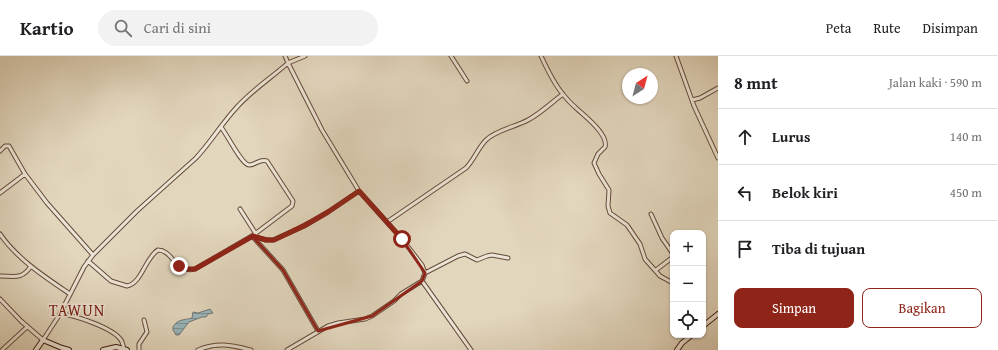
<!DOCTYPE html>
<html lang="id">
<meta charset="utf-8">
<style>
:root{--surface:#fff;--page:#f2f2f2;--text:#202124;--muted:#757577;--line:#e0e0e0;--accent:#8f2418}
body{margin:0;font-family:"Gentium Book Plus",serif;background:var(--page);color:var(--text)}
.controls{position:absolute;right:12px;bottom:12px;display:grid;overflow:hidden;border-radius:8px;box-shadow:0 1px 3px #0004}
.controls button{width:36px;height:36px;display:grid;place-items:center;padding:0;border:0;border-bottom:1px solid var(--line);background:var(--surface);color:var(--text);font:20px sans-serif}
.compass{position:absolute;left:622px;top:12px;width:36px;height:36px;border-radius:50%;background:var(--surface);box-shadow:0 1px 3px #0004;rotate:36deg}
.stop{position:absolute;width:12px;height:12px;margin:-9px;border:3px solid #8f2418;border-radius:50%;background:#fff}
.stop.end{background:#8f2418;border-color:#fff;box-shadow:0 1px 4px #0008}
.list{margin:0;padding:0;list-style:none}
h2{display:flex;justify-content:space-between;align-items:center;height:52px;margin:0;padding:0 16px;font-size:17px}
h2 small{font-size:13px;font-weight:400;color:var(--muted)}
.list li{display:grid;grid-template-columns:26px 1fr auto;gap:12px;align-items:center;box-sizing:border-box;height:56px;padding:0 16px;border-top:1px solid var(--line)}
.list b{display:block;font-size:15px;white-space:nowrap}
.list em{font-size:13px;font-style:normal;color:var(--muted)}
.actions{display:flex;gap:8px;padding:12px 16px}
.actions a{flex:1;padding:9px 0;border:1px solid var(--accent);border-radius:8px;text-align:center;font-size:14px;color:var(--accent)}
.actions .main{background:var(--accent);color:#fff}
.icon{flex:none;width:22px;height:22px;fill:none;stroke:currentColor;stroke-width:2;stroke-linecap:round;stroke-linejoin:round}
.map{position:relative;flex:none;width:718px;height:294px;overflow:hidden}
header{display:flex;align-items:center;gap:24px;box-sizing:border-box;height:56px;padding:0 20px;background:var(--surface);border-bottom:1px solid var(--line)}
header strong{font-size:19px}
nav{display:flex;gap:22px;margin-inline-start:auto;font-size:14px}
.search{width:280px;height:36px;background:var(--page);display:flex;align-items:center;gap:10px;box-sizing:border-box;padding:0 14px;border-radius:22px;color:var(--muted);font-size:15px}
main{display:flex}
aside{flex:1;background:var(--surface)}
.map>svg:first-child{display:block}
.water{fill:url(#water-rules);stroke:#737978}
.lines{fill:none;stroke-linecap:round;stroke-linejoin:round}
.street-casing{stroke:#654b3d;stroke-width:5}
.secondary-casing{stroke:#3b1d12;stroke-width:6}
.street{stroke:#ece4d4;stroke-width:3}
.secondary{stroke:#ece4d4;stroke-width:4}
.route{stroke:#8f2418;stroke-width:5}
.marked{fill:none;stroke:#8f2418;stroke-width:3;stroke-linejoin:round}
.labels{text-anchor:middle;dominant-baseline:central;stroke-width:3;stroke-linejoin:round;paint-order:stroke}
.quarter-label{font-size:16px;letter-spacing:1px;fill:#7a1f14;stroke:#ece4d4}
</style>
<header>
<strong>Kartio</strong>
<div class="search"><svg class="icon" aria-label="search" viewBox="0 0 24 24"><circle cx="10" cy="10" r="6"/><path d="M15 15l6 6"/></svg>Cari di sini</div>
<nav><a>Peta</a><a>Rute</a><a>Disimpan</a></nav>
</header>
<main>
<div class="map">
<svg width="718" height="294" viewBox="0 0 718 294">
<defs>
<pattern id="water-rules" width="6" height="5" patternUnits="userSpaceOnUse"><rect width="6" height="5" fill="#99b6bc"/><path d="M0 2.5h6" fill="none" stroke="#7e9397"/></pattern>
</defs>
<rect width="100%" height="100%" fill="#e2d6bd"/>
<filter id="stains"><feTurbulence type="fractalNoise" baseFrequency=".005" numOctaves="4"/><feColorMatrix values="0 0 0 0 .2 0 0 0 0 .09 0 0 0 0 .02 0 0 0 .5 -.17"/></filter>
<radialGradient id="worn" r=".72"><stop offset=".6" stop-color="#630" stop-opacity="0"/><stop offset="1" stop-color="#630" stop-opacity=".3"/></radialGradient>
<path class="water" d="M210 253 213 257 208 258 206 261H202L189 266 179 279H176L173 274V271C177 263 185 264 192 262L193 256 198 257Z"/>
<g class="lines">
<defs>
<path id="street" d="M451 0 467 25
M541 0C547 13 553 26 562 37 566 42 570 47 575 51 583 59 609 78 605 91L598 98 594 107 599 118 609 134 608 150 610 157 627 169 640 188 645 203 660 220 673 227
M676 0 694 50 718 102
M692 44 700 42 718 32
M0 95 5 90H9L25 118 47 147 93 199
M0 137 25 118
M240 153 256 178
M651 158 662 182 673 198
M387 166 466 112C474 104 478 92 486 84 496 74 515 71 528 64 541 57 551 47 563 38
M0 178C17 203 45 221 70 238
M252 180 283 214 318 275
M253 180 266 184H273L304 170 328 156 359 135
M88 205 111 225 127 230C142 227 145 202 158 194 173 194 175 218 195 213L252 180 292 150 293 145 267 105C260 102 256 109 249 109 242 109 226 77 221 71
M656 214 673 201
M425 217 458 200 465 198 477 204 487 200 492 199 508 202
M0 220C14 220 22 224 31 210
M422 225 471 294
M0 243 21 265 43 284 60 258 84 211 93 199 137 155 196 102C211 86 222 67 237 51 251 35 271 22 288 7L285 0
M60 258C75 259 113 272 121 284 123 287 123 290 124 293
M2 294 27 271
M139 294V288L147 276 144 264
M198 294C218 286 230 289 251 294
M287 294 328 270 338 267 365 263 372 260 394 245 401 238 422 225 425 217 422 209 402 183 359 135 322 74 288 7 305 0"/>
<path id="secondary" d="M703 270 718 258
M36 294 43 284 62 292 69 294
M103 294 116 291 127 294
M677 294 682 287 692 279"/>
</defs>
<use href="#street" class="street-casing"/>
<use href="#secondary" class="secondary-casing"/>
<use href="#street" class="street"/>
<use href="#secondary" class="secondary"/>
</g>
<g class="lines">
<path class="route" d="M179 210 188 213H195L253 180 266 184H274L304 170 328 156 359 135 402 183"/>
</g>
<path class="marked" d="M359 135 402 183 425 217 422 225 372 260 318 275 283 214 252 180 273 184 328 156Z"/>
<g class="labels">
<g class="quarter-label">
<text x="77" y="254">TAWUN</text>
</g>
</g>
<rect width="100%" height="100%" filter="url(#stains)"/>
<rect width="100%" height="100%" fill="url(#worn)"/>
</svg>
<div class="controls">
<button>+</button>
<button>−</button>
<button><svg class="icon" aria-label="locate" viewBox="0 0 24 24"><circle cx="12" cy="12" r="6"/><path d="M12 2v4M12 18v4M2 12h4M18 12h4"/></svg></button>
</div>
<svg class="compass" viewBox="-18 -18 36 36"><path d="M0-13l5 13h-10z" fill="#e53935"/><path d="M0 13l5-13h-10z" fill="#757577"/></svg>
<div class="stop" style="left:402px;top:183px"></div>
<div class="stop end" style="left:179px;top:210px"></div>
</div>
<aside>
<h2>8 mnt<small>Jalan kaki · 590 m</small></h2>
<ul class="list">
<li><svg class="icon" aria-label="ahead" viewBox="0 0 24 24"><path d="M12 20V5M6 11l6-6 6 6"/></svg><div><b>Lurus</b></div><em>140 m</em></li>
<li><svg class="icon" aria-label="left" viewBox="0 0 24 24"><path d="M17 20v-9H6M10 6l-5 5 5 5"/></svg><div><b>Belok kiri</b></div><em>450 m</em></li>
<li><svg class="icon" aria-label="arrive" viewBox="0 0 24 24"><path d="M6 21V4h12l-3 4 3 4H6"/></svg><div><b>Tiba di tujuan</b></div></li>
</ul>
<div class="actions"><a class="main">Simpan</a><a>Bagikan</a></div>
</aside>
</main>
